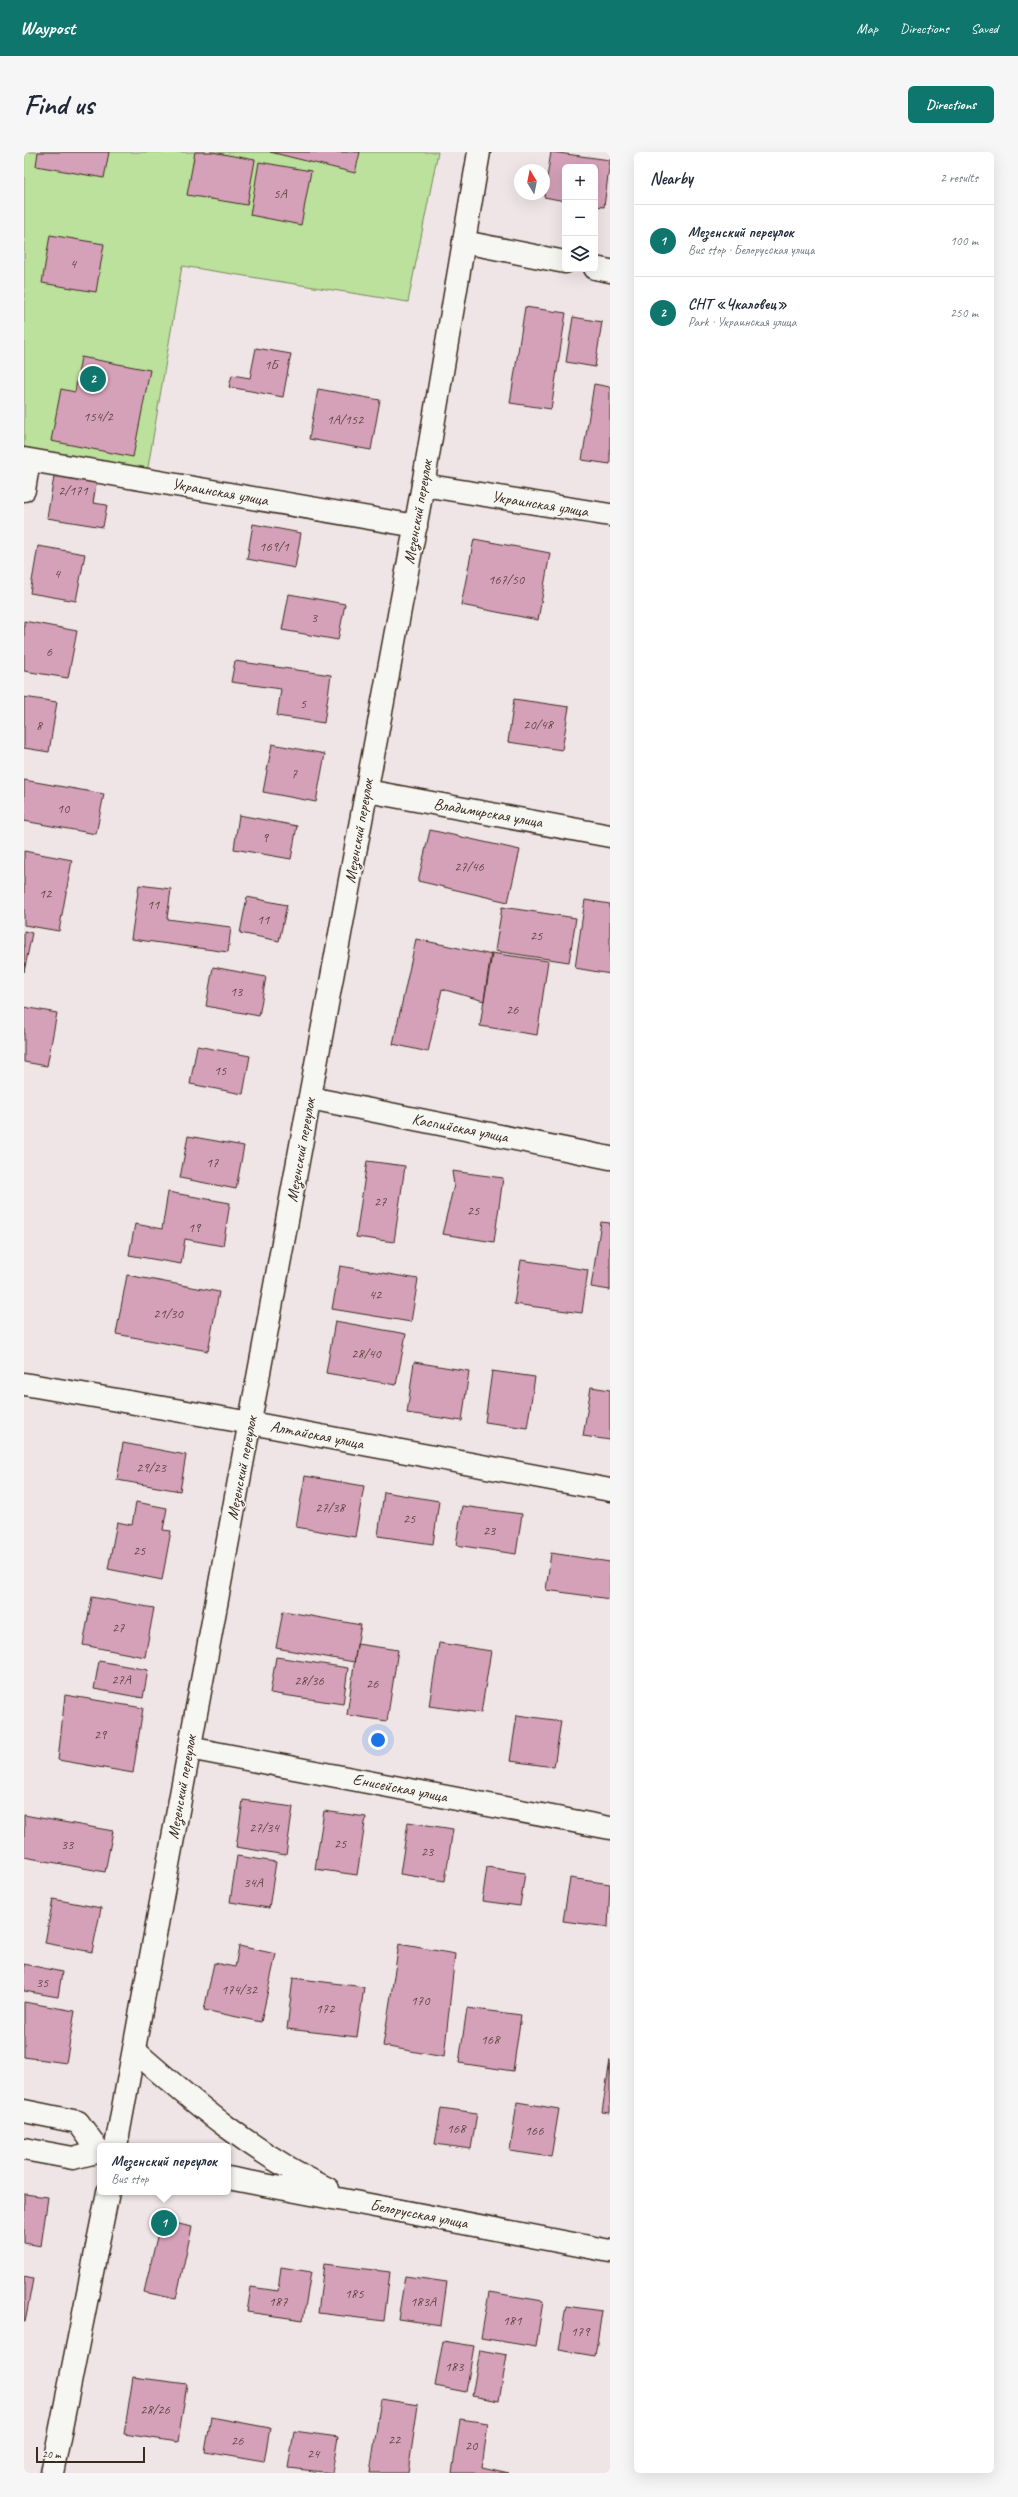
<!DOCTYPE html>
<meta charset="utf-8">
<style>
:root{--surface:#fff;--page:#f6f6f7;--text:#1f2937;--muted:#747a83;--line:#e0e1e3;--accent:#0f766e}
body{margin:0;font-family:Caveat,sans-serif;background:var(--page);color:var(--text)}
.controls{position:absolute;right:12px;top:12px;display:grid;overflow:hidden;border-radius:6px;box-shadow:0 4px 16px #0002}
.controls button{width:36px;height:36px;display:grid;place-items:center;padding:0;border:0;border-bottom:1px solid var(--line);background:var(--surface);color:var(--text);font:20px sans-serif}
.compass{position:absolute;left:490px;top:12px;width:36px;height:36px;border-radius:50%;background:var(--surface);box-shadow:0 4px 16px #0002;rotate:350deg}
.scale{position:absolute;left:12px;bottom:10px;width:109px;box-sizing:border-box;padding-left:4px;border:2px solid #3b2a1e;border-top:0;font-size:11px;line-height:14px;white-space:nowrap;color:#3b2a1e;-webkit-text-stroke:3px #f6f6f2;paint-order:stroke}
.you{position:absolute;left:354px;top:1588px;width:14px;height:14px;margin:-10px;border:3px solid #fff;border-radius:50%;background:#1a73e8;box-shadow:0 0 0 6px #1a73e833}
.badge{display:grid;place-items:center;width:26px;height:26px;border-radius:50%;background:var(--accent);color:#fff;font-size:13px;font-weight:700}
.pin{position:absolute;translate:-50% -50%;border:2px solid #fff;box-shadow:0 1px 4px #0006}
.popup{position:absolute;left:73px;top:1991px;width:134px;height:52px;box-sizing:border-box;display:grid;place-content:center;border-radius:6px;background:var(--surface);filter:drop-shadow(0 1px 3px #0005);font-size:13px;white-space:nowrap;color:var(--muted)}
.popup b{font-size:15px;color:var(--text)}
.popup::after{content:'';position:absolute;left:50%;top:100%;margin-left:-8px;border:8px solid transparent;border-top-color:var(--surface)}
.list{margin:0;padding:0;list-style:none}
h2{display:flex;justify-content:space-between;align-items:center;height:52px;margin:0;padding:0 16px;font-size:17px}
h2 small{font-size:13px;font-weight:400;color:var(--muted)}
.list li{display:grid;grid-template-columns:26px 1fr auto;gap:12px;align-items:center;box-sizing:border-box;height:72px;padding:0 16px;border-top:1px solid var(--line)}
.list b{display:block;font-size:15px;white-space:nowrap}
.list p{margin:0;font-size:13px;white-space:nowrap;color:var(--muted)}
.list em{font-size:13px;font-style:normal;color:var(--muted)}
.icon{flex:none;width:22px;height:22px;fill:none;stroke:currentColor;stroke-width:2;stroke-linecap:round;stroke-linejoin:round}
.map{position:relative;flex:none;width:586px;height:2321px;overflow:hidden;border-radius:6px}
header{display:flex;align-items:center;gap:24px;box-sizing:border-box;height:56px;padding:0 20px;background:var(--accent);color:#fff}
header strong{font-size:19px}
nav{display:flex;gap:22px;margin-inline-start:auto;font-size:14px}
.intro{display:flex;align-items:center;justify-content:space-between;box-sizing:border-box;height:96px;padding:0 24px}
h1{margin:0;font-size:28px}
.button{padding:10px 18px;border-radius:6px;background:var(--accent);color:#fff;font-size:14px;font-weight:700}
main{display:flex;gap:24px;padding:0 24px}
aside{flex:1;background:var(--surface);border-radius:6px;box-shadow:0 4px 16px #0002}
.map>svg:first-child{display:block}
.green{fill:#bbe19d;stroke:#7b865e}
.building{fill:#d5a1b9;stroke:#3b2a1e}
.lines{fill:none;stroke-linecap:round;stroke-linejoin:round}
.street-casing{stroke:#3b2a1e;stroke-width:25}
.secondary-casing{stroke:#3b2a1e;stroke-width:25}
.street{stroke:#f6f6f2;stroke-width:22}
.secondary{stroke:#f6f6f2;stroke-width:22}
.labels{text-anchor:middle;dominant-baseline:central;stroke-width:3;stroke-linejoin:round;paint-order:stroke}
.number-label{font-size:14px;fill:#624845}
.street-label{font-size:16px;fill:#3b2a1e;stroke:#f6f6f2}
</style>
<header>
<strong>Waypost</strong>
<nav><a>Map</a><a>Directions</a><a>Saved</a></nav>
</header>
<div class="intro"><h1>Find us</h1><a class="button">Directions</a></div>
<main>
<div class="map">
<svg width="586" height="2321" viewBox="0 0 586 2321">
<rect width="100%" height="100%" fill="#efe5e7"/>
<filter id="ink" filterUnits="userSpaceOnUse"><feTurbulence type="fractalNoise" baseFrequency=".025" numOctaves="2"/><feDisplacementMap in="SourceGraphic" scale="8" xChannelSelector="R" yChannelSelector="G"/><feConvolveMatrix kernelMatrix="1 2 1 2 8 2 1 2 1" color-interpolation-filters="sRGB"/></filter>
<g filter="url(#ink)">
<path class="green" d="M0 0H414L384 150 158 114 122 327 0 303Z"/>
<path class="building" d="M14 0H85L80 26 12 14Z
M171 0H188L231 8 223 53 163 43Z
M246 0H336L331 21Z
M527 0 586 8 580 55 571 54V15H541V49L520 45Z
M235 10 287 19 277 73 226 63Z
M26 83 80 92 72 140 18 131Z
M501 155 542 161 527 257 486 251Z
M549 165 578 170 571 215 542 210Z
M232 196 267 202 259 245 205 235 208 223 226 226Z
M57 205 126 218 109 305 27 289 37 237 51 240Z
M570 232 586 235V312L558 308Z
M294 237 356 248 347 298 285 287Z
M31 319 73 326 69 351 83 353 79 375 23 366Z
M229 372 277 381 271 416 223 407Z
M450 387 526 401 514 468 437 453Z
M14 394 61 402 52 449 6 441Z
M265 442 321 452 314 488 258 478Z
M0 469 53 479 44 526 0 519Z
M211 509 307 523 300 571 253 564 257 537 207 530Z
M0 545 33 550 25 600 0 596Z
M490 547 545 555 538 598 484 590Z
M248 592 301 602 292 650 239 640Z
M0 628 80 642 72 682 0 669Z
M215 663 273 674 267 707 210 697Z
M406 678 496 698 484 750 394 729Z
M0 699 48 708 35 779 0 773Z
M115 733 147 737 143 767 207 775 204 800 107 787Z
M223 745 263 753 255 789 216 781Z
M561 748 586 752V822L551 816Z
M478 755 552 766 545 810 471 799Z
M0 779 8 781 0 820Z
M392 787 468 803 460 849 418 837 404 900 369 892Z
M467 801 524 809 513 883 456 874Z
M189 815 242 825 235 864 182 854Z
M0 855 33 861 23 914 0 910Z
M173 894 226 904 219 942 166 932Z
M164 984 220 994 212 1037 156 1026Z
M343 1009 381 1014 370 1090 332 1085Z
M428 1019 479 1026 470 1090 418 1082 430 1033Z
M144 1040 206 1051 199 1094 161 1087 157 1112 105 1103 111 1072 138 1077Z
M577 1070 586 1071V1138L567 1135Z
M497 1108 564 1118 558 1161 490 1152Z
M316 1114 394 1127 387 1170 308 1157Z
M103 1123 195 1140 184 1199 92 1182Z
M311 1169 382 1182 372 1233 302 1221Z
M390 1210 445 1219 438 1269 383 1261Z
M468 1219 511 1225 503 1276 461 1270Z
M567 1235 586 1238V1288L559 1284Z
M99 1291 162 1303 156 1339 93 1328Z
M281 1324 340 1334 331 1385 272 1375Z
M360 1340 415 1349 409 1392 354 1384Z
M112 1350 143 1356 139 1378 147 1379 138 1428 84 1417 93 1370 108 1373Z
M438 1354 498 1362 492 1402 432 1393Z
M527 1401 586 1410V1447L522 1438Z
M68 1445 130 1456 121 1505 59 1493Z
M259 1459 337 1473 330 1510 252 1496Z
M415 1491 467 1499 457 1561 405 1554Z
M333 1492 374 1498 363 1569 323 1563Z
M252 1505 324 1516 319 1552 246 1541Z
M75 1509 124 1518 119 1546 70 1537Z
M41 1543 119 1556 109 1621 34 1608Z
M493 1563 537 1569 530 1615 486 1609Z
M219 1648 269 1655 262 1703 212 1695Z
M300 1659 342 1665 333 1723 291 1717Z
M0 1663 89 1679 81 1720 0 1705Z
M384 1670 429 1677 421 1729 376 1722Z
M213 1704 252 1710 245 1756 206 1750Z
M463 1715 501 1721 496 1754 458 1749Z
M546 1726 586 1732 584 1775 539 1769Z
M29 1747 77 1756 68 1800 21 1791Z
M375 1792 431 1802 420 1905 359 1894Z
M215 1794 252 1802 237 1870 180 1858 190 1811 211 1815Z
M0 1812 38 1820 34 1845 0 1839Z
M269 1826 340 1835 333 1885 263 1877Z
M0 1850 51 1859 42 1911 0 1905Z
M443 1856 497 1863 489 1919 435 1911Z
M586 1908V1961L578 1960Z
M493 1950 535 1957 527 2005 486 1999Z
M417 1956 453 1961 447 1997 411 1992Z
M0 2042 24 2045 17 2094 0 2091Z
M137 2068 168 2075 152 2147 120 2140Z
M300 2112 366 2120 360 2169 294 2161Z
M257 2115 287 2120 279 2168 223 2160 227 2135 254 2139Z
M381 2124 423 2130 417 2173 374 2167Z
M0 2125 9 2127 1 2170H0Z
M465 2140 519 2149 512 2195 457 2186Z
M542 2154 578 2159 571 2204 535 2198Z
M419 2189 450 2194 442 2240 411 2234Z
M456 2198 483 2203 475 2249 448 2244Z
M109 2225 163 2232 154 2290 100 2282Z
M357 2247 394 2253 384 2321H346Z
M187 2265 246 2276 240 2310 181 2300Z
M436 2267 464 2271 458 2315 485 2321H428Z
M270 2279 314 2285 308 2321 264 2316Z"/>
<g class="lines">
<defs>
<path id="street" d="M440 90 541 110
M571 116 586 119
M0 307 392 374
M399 333 586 363
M0 338 5 308
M343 639 586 684
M286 946 586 1006
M0 1232 227 1271 586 1338
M165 1596 586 1676
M28 2321 84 2040"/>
<path id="secondary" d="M111 1899C171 1952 231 2002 304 2037
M0 1959 54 1970 75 1999
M92 1994 399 333 455 0
M0 1997 49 2006 76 1999
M204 2026 586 2099"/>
</defs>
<use href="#street" class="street-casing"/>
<use href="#secondary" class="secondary-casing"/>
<use href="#street" class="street"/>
<use href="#secondary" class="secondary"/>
</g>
</g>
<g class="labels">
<g class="number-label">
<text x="256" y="41">5А</text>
<text x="49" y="111">4</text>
<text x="247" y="212">1Б</text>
<text x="74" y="264">154/2</text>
<text x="321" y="267">1А/152</text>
<text x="49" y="338">2/171</text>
<text x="250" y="394">169/1</text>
<text x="33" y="421">4</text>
<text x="482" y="427">167/50</text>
<text x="290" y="465">3</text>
<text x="25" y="499">6</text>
<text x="279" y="551">5</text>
<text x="514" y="572">20/48</text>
<text x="15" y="573">8</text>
<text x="270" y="621">7</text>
<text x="39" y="656">10</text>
<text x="241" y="685">9</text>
<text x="445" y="714">27/46</text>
<text x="21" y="741">12</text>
<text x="129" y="752">11</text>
<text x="239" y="767">11</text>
<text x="512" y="783">25</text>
<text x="212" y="839">13</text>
<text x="488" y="857">26</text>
<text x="196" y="918">15</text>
<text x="188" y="1010">17</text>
<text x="356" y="1049">27</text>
<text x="449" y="1058">25</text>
<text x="170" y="1075">19</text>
<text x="351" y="1142">42</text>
<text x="144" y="1161">21/30</text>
<text x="342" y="1201">28/40</text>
<text x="127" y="1315">29/23</text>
<text x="306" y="1355">27/38</text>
<text x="385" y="1366">25</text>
<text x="465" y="1378">23</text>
<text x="115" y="1398">25</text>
<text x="94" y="1475">27</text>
<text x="97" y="1527">27А</text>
<text x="285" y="1528">28/36</text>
<text x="348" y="1531">26</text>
<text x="76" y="1582">29</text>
<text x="240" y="1675">27/34</text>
<text x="316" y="1691">25</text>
<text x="43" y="1692">33</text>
<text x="403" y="1699">23</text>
<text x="229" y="1730">34А</text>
<text x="18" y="1830">35</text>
<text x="215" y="1837">174/32</text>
<text x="396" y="1848">170</text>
<text x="301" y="1856">172</text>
<text x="466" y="1887">168</text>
<text x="432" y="1976">168</text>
<text x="510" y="1978">166</text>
<text x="330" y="2141">185</text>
<text x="254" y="2149">187</text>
<text x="399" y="2149">183А</text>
<text x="488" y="2168">181</text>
<text x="556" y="2179">179</text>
<text x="430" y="2214">183</text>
<text x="131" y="2257">28/26</text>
<text x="370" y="2287">22</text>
<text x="213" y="2288">26</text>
<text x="447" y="2293">20</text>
<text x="289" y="2301">24</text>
</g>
<g class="street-label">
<text transform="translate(196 340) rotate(10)">Украинская улица</text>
<text transform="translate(516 352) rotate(9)">Украинская улица</text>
<text transform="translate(394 360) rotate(-80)">Мезенский переулок</text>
<text transform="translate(464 661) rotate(10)">Владимирская улица</text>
<text transform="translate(335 679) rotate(-80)">Мезенский переулок</text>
<text transform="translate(436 976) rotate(11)">Каспийская улица</text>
<text transform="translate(277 998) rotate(-80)">Мезенский переулок</text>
<text transform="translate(293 1283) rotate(11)">Алтайская улица</text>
<text transform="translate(218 1316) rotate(-79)">Мезенский переулок</text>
<text transform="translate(158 1635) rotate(-80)">Мезенский переулок</text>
<text transform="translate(376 1636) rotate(11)">Енисейская улица</text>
<text transform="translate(395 2062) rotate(11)">Белорусская улица</text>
</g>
</g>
</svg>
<div class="controls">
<button>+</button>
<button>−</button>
<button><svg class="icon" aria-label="layers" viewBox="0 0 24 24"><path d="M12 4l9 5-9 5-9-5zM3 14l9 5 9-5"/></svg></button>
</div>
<svg class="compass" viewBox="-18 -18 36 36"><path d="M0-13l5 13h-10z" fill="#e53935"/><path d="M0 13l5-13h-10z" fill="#747a83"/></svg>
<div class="scale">20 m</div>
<div class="you"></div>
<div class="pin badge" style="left:140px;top:2071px">1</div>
<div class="popup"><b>Мезенский переулок</b>Bus stop</div>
<div class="pin badge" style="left:69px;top:227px">2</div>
</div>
<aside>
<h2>Nearby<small>2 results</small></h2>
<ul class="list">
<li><span class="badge">1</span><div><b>Мезенский переулок</b><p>Bus stop · Белорусская улица</p></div><em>100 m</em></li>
<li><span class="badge">2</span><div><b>СНТ «Чкаловец»</b><p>Park · Украинская улица</p></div><em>250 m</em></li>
</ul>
</aside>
</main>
